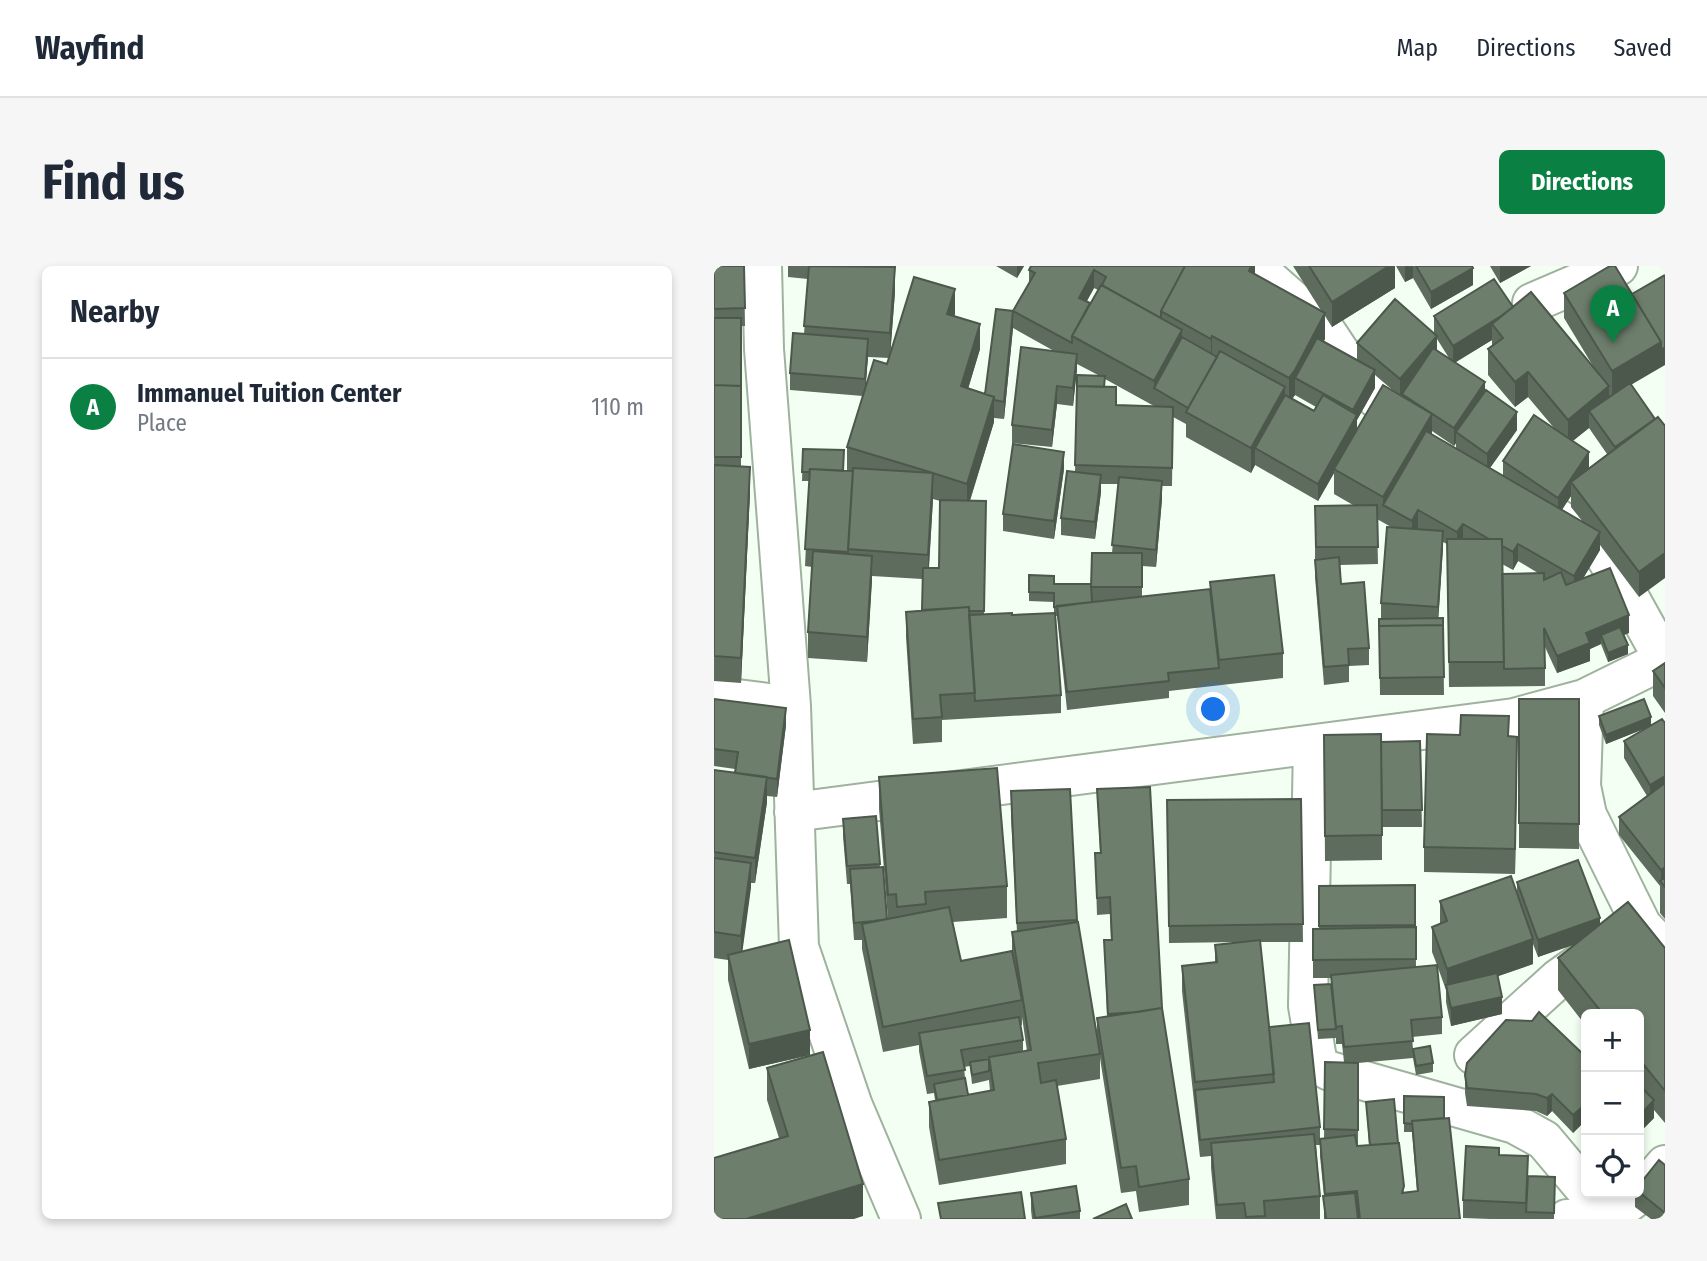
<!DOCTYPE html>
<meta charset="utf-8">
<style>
:root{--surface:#fff;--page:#f6f6f7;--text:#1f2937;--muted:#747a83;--line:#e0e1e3;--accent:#0b8043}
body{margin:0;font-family:"Fira Sans Condensed",sans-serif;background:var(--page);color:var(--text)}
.controls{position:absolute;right:21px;bottom:21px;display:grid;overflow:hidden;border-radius:10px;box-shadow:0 4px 10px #0003}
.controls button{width:63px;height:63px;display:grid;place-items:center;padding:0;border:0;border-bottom:2px solid var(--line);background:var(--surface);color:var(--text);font:35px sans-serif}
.you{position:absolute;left:500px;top:444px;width:24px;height:24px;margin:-18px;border:5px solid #fff;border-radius:50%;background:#1a73e8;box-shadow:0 0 0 10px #1a73e833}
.badge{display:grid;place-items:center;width:46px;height:46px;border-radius:50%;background:var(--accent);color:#fff;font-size:23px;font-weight:700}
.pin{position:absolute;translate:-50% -58px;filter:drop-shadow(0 2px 4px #0008)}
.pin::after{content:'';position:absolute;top:37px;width:24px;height:21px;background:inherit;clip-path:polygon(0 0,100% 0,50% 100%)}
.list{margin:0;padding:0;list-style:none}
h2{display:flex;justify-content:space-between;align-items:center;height:91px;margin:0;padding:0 28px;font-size:30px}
h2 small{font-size:23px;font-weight:400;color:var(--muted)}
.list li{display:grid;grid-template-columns:46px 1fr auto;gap:21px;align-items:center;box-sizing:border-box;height:98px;padding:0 28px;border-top:2px solid var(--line)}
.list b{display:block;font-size:26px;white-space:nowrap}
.list p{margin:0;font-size:23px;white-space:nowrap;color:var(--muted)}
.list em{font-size:23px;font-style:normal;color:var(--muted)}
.icon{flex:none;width:38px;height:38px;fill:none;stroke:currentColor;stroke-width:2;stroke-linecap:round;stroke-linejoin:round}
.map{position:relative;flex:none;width:951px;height:953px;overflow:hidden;border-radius:10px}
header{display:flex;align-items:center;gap:42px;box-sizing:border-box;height:98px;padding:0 35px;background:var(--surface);border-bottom:2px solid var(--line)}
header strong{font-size:33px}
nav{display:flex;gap:38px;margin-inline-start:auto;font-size:24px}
.intro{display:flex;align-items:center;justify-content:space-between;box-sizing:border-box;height:168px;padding:0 42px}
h1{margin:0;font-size:49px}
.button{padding:18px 32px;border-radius:10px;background:var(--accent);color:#fff;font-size:24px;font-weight:700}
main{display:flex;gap:42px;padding:0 42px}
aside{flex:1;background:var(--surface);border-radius:10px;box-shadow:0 4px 10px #0003}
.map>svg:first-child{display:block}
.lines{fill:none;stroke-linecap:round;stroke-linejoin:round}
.minor-casing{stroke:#9fb29e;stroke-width:42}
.minor{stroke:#fff;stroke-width:38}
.wall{fill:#5e6c5d;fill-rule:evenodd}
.shaded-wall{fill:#4c584c}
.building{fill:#6d7e6c;stroke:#4c584c;stroke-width:2}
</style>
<header>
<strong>Wayfind</strong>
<nav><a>Map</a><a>Directions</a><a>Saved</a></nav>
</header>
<div class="intro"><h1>Find us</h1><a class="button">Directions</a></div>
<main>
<aside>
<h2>Nearby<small></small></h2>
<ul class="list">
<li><span class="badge">A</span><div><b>Immanuel Tuition Center</b><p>Place</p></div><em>110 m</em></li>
</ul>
</aside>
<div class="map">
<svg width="951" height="953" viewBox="0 0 951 953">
<rect width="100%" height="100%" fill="#f3fff2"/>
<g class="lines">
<defs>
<path id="minor" d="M48 0 50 83 77 440 85 681 139 840 187 953
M540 0 609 61 627 88 665 117 663 133 699 157
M818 37 904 0
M843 252 886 282 909 320 949 392
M0 430 77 440
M870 433 867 520 873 549 928 660
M599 479 594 740 604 799 616 805 801 858 830 874 872 924
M80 546 800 452 870 433 933 402 951 390
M760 789 844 713 916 662 928 660 951 684
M874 927 894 952 928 926 951 899
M853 953H873"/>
</defs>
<use href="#minor" class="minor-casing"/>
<use href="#minor" class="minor"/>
</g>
<path class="wall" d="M0 0H30L31 60H27V200L36 226 27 417 0 415Z
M74 0H170L181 26 176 88 241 48 240 50 266 83 254 123 271 128 299 45 315 17V4L541 0V9L608 46 579 0H681V22L618 61 611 50V73L609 76 643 94V77L720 67V50L799 41 882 105 850 52V27L941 153 925 331 886 279V284L869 312 915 367 909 369 914 388 894 396 887 378 876 383V395L843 407 831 381V420L735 421 733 278 729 276 724 352H729L730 429H666L665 353H667V337L677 261 663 253 664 298 626 299 627 318 655 382V399L635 400V416L610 419 601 311V240L639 239 620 228V207L604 235 541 199 537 207 472 171V158L459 151 458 220H448V233L442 301 428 300V331L496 323V316L569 387V412L455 425V432L353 444 343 350H341L347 429V447L228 454V476L199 478 192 371V346L208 345V313L158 310 153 396 94 392V366L98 301 91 300 95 215H88L89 183 130 205H133V181L149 130 76 124V107L90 68 94 13 74 11ZM380 22 384 24 376 37 373 35ZM299 62 340 85 298 159V177L338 181 343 138 359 140 363 98 386 110 363 109 361 206 347 252V269L381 273 387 226V218H404L398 287 377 318H340L315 309V335L340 336V347L298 349 270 348 272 235H256L280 156V152L290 153ZM723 73 735 92 723 84ZM778 74V81L774 83V109L801 141 814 131 840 162 789 195V210L776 202 803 164 741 96ZM154 91 175 92 173 98 151 122ZM661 109 682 127 643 163V154L661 122ZM391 113 440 140 402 139 391 121ZM581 129 602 141 600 145 578 133ZM875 162 893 188 875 202 858 175ZM718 165 740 180 742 177V183L718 169ZM857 230V241L869 256 848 244ZM219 233 226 235 225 302H215ZM804 295 824 307 788 308V298L799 304Z
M282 0H310L303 12Z
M682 0H758L759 19 717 43 699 12 691 16Z
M776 0H817L786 17Z
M350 203 340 273 289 265V248Z
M951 397V447L939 430V405Z
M0 433 72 459 63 531 53 530V536L41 617H37L28 685 96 789 35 803 14 714V694L0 692V504L21 507V503L0 500Z
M805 433H865V583L805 582Z
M885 450 937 459 951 457V653L946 647V620L905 569V551L933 530 910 492V475L930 463 892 478 885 459Z
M610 469 667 476 706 475 708 561H668V594L611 595Z
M795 470 803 496 801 608 710 606V581Z
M165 511 293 620V652L239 656 247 695 298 687V666H303L297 551V525L356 523 363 656 383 774V752L393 751 390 674H397L396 648 383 649 381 587H386L383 523 448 742 475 913V939L425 946 422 925 407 927 386 792V813L343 820 352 873V898L225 919 215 861V836L221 834 220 827 213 828 205 785V779L169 786 148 683V674H140L136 618H133L129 570V553L162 550 166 601 173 653H174L165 543ZM308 751 313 785 309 786V774L306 759H308ZM256 800 258 818 275 814 276 825 254 829 251 812 250 801Z
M587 533 589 676H546L555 761 606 861V879H602L606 930V953H502L497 902V890L486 891 468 725V700L501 696V679L526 676 455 677 453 534Z
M803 616 886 659 951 682V857L940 844V852L925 867V748H872V760L844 724V692L860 678 824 691 819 678V698L784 710 788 748 737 760 732 736V724L723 699 728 751V768L698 771 699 783 719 797V806L702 809 699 792 644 797V880L655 879 652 836 690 926 703 925 698 866H690V830L730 852 746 953H610V930L606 890V873H610L611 796H630L628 778H622V771V772L604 773 600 719 617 718V712H599V663H605V620L701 619 702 701 723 699 718 686V661L726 658V635L803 627Z
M872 791V865L867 859 859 867 838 845 833 850 822 845 753 840 751 827V809Z
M53 802 149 950 65 872 53 834Z
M785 889 814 910 841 911 840 953H776L749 952V934Z
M951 899V953H937L921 941V927H925Z
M317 927 366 945V953H318L317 944Z"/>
<path class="shaded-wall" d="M303 0H310L303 12Z
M537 0H541V18L535 5Z
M675 0H681V22L618 61V36Z
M691 0H699V12L691 16Z
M786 0H817L786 17Z
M181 1V26L176 92V67Z
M759 2V19L717 43V26Z
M380 4V22L365 49V32Z
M241 23V48L233 73V48Z
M800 43 778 58V74L739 98V80Z
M299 45V62L290 153V136Z
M611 47V73L588 116 581 112V129L575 137V112Z
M266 58V83L247 146V120Z
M468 64V89L440 122V115Z
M498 70V95L497 98V73Z
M723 70V87L686 130V113Z
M154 73V91L151 130V113Z
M947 76 951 81V99L898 130V105Z
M363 88V105L359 140V122Z
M661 104V122L643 154V167L620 203V207L604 235V218L639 157V144Z
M814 106V131L801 141V116Z
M771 116V134L742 166V177L740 180V162Z
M343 120V138L338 181V164Z
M895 120V146L875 145V162L854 179V154Z
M571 121V147L541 182V199L537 207V182Z
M280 131V156L253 243V218Z
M803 146V164L773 206V188Z
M718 148V173L669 239V231Z
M350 186V203L340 273V255Z
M875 186V204L857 216V230L844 249V232Z
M36 201V226L27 417V392Z
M219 207V233L214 314V289Z
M387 209V226L381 273V256Z
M448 215V233L442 301V284Z
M704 244V261L698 273V255Z
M749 258V275L743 284V266Z
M729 265V283L724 358V341Z
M886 266V284L860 328V310Z
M804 278V295L799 304V286Z
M951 287V312L925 331V306Z
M158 290V315L153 396V371Z
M915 349V367L890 377 887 369V378L876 383V395L843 407V390L872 367Z
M914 379V388L894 396V387Z
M72 442V459L63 531V513Z
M937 451V460L892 478V469Z
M803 471V496L801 608V583Z
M951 510V528L936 536V519Z
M53 511V536L41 617V592Z
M37 597V622L27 696V670Z
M951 601V618L947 616V604Z
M886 652V670L824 691V674Z
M819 673V698L733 728V703Z
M788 731V748L737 760V742Z
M96 764V789L35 803V778Z
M838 828V845L833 850V832Z
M940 834V852L925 867V850Z
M867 842V859L859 867V849Z
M149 918V950L140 953H32Z"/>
<path class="building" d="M0 0H30L31 42 0 43Z
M95 0 181 1 176 67 90 60Z
M317 0H471L447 45V52L388 19 392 11 380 4 365 32 376 37 358 70V77L299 45 321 7 315 4Z
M471 0H537L535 5 611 47 581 104 575 112 498 70 497 73 447 45Z
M595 0H675L618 36Z
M702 0H758L759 2 717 26Z
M896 0H901L947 76 898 105 850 27Z
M951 9V81L947 84V76L918 28Z
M200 11 241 23 233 48 266 58 247 120 280 131 253 218 219 207 214 289 134 283 139 202 219 207 133 181 160 94 173 98Z
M780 13 799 41 787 50 739 80 720 50Z
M387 19 468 64 440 115 358 70Z
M817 26 895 120 854 154 814 106 801 116 774 83 789 72 778 58Z
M681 33 723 70 686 113 643 77Z
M282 43 299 45 290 136 280 134V131L271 128Z
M0 52H27V126V120L0 119Z
M79 67 154 73 151 113 76 107Z
M468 71 503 91 474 142 440 122Z
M603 72 661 104 639 144 581 112Z
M307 81 363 88 359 122 343 120 338 164 298 159Z
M719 82 771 116 740 162 688 128Z
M506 85 571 121 537 182 472 146Z
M363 109 391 110 390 121 363 120Z
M916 117 941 153 901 181 875 145Z
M0 119 27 120V191H0Z
M669 119 718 148 669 231 620 203Z
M363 120 402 121V139L459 141 458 202 361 199Z
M772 124 803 146 773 188 742 166Z
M571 129 600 145 609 129 643 149 604 218 541 182Z
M820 149 875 186 844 232 789 195Z
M944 151 951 160V287L925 306 857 216Z
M712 165 886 266 860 310 804 278 799 286 788 280V273H775L749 258 743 266 704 244 698 255 669 239Z
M299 178 350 186 340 255 289 248Z
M89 183 130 184 129 205 96 203 95 206H88Z
M0 199 36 201 27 392 0 390Z
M96 203 139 205 134 286 91 283Z
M353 205 387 209 381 256 347 252Z
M405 211 448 215 442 284 398 279Z
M226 234 272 235 270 345H255V341L208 344 209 302H225Z
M663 239 664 281H602L601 240Z
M673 261 729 265 724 341 667 337Z
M733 273H788L790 396H735Z
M99 285 158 290 153 371 94 366Z
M378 287H428V321H377Z
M625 291 627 318 650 316 655 382 634 383 635 399 610 401 601 294Z
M896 302 915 349 872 367 876 377 843 390 830 362 831 402 790 403 788 308 830 307V314L847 306 852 319Z
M315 309 340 310V318H377L378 336 340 341V327L315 326Z
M560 309 569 387 505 394 496 316Z
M496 323 505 402 454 407 455 415 353 426 343 340Z
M255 341 261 427 226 429 228 451 199 453 192 346Z
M298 347V349L341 347 347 429 261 435 255 349Z
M729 352V359L665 360V353Z
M729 359 730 411 666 412 665 360Z
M906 361 914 379 894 387 887 369Z
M951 397V422L939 405Z
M0 433 72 442 63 513 21 507 24 486 0 483Z
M805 433H865V558L805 557Z
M930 433 937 451 892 469 885 450Z
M747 449 795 450 794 470 803 471 801 583 710 581 713 468 746 469Z
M948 453 951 457V510L936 519 910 475Z
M667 468 668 569 611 570 610 469Z
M706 475 708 544H668L667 476Z
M283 502 293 620 211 626 212 638 183 641 182 628 174 629 165 511Z
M0 504 53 511 41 592 0 586Z
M951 517V601L947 604 905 551Z
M436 521 448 742 424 746 394 748 390 674H398L396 631 383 632 381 587H387L383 523Z
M356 523 363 654 303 657 297 525Z
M587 533 589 658 455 660 453 534Z
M162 550 166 598 133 600 129 553Z
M0 592 37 597 27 670 0 666Z
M864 594 886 652 824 674 803 616Z
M169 601 173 653 160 655 140 657 136 603Z
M797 610 819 673 733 703 718 661 733 655 726 635Z
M951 611V621L946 615Z
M701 619V659L605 660V620Z
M914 636 951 682V825L925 793V748H889L844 692Z
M235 641 247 695 298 685 308 734 169 761 148 658Z
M364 656 386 788 324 797 327 817 342 814 352 873 225 894 215 836 280 824 275 791 317 784 298 666Z
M702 661V693L599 694V663Z
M75 674 96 764 35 778 14 689Z
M546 674 560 808 481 816 468 700 503 696 501 679Z
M723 699 728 751 697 754 699 775 630 781 628 760 622 761 617 709Z
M783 707 788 731 737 742 732 719Z
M617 718 622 763 604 764 600 719Z
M448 742 475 913 425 921 422 900 407 902 383 752Z
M825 746 872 791V847L867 842 859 849 838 828 833 832 822 828 753 822 751 809 753 797 792 754 818 755Z
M305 751 309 774 247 784 251 804 213 810 205 767Z
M595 757 606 861 486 874 481 824 560 816 555 761Z
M716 780 719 797 702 800 699 783Z
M109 786 149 918 32 953H0V892L74 870 53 802Z
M275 793V805L258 809 256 796Z
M611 796 644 797V864L610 863Z
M251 812 254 829 223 834 220 818Z
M925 819 940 834 925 850Z
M690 830 730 831V852L698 855V858L690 857Z
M680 833 684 877 656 879 652 836Z
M735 852 746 953H646L643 925 611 928 606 873 641 869 643 880 685 877 690 920 688 927 704 925 698 855Z
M600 868 606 930 550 935 551 950 532 951 530 937 503 939 497 877Z
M752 880 785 882V889L814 890 812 937 749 934Z
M945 894 951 899V947L925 926V919Z
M814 910 841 911 840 947 812 946Z
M362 920 366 945 321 952 317 927Z
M307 926 311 953H227L224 937Z
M641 927 644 953H612L609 930Z
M412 938 418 953H379Z"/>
</svg>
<div class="controls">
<button>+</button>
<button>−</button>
<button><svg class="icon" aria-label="locate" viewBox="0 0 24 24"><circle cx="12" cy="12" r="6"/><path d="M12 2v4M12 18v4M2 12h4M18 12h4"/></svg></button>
</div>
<div class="you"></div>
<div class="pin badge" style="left:899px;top:77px">A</div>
</div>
</main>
